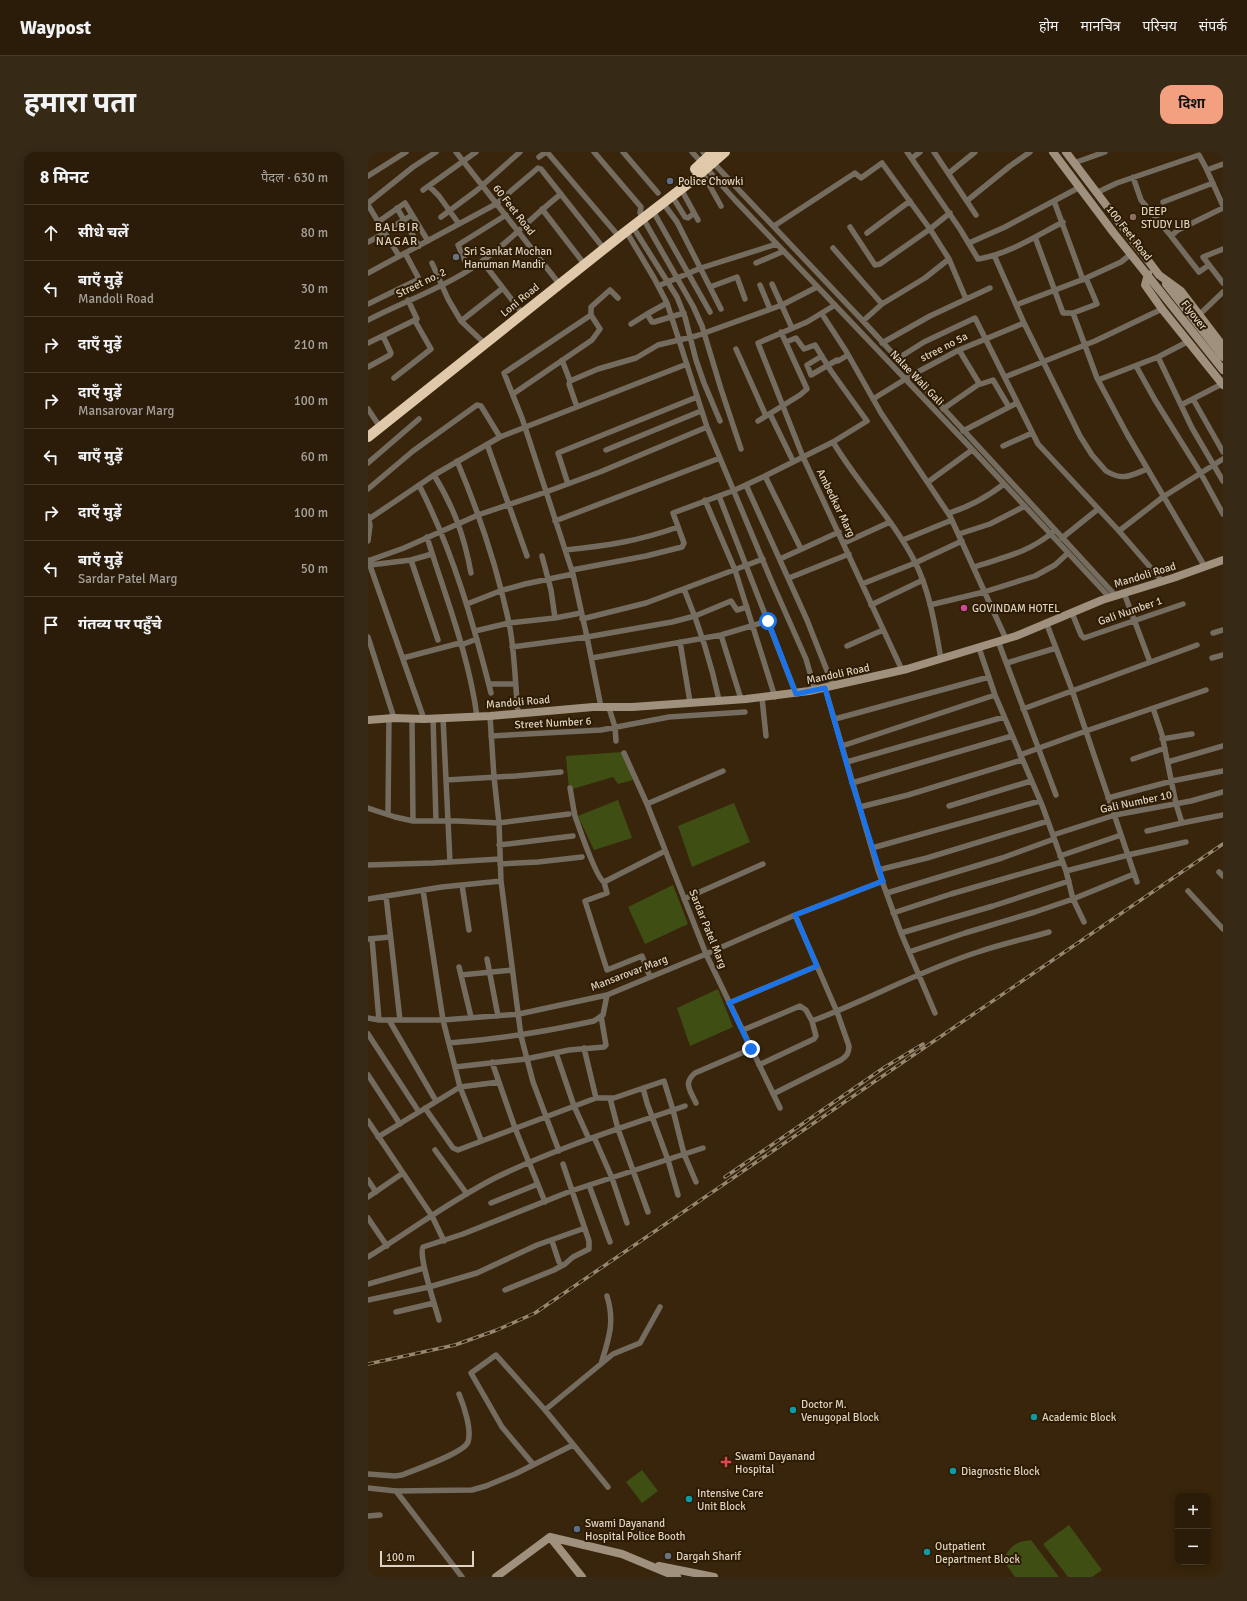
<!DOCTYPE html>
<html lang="hi">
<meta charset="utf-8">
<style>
:root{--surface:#2a1c08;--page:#362916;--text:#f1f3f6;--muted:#a5a19c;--line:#463a29;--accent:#f2a080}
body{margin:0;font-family:Signika,"Noto Sans Devanagari",sans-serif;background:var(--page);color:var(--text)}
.controls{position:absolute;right:12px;bottom:12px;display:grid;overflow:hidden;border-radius:8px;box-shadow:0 2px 10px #0003}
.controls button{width:36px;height:36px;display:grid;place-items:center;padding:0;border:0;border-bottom:1px solid var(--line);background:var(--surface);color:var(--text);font:20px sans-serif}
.scale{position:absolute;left:12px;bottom:10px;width:94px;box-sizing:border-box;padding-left:4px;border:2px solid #ded2c3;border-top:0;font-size:11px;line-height:14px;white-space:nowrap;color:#ded2c3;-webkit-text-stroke:3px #2d1b02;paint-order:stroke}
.stop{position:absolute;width:12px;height:12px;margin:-9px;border:3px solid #1a73e8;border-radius:50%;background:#fff}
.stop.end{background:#1a73e8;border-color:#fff;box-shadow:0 1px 4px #0008}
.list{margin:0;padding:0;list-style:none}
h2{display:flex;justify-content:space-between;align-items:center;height:52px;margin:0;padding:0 16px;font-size:17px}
h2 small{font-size:13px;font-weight:400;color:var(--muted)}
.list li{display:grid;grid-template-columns:26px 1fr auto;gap:12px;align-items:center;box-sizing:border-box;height:56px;padding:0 16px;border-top:1px solid var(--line)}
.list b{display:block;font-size:15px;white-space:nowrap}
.list p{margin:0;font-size:13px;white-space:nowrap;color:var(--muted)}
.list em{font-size:13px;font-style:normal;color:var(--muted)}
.icon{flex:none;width:22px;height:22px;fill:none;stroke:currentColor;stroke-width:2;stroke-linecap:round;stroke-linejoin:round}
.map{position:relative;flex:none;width:855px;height:1425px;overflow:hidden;border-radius:12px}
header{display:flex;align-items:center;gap:24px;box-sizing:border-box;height:56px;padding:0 20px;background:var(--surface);border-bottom:1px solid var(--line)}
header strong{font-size:19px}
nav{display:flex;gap:22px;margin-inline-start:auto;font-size:14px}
.intro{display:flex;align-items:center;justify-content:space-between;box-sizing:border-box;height:96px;padding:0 24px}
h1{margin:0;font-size:28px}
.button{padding:10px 18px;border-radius:12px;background:var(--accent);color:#111;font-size:14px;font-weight:700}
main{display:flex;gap:24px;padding:0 24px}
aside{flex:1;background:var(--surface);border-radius:12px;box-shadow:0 2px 10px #0003}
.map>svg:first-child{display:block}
.green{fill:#3f4f14}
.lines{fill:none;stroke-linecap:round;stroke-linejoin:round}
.street{stroke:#756c60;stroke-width:5.5}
.secondary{stroke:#a0917e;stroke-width:8}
.highway{stroke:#e0c9aa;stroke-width:10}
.rail-casing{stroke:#968773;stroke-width:3.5}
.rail{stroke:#2d1b02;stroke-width:2;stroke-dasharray:6;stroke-linecap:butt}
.route{stroke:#1a73e8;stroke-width:5}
.service-dot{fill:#5c6f8a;stroke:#2d1b02;stroke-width:1.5}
.education-dot{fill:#8d6e63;stroke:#2d1b02;stroke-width:1.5}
.worship-dot{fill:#6b7280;stroke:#2d1b02;stroke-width:1.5}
.hotel-dot{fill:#d1479c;stroke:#2d1b02;stroke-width:1.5}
.culture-dot{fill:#0f9aa8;stroke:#2d1b02;stroke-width:1.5}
.health-dot{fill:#e0444e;stroke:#2d1b02;stroke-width:1.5}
.labels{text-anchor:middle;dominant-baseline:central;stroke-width:4;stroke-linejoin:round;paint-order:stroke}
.poi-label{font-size:11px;fill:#ded2c3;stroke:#2d1b02;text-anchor:start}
.street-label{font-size:11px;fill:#ded2c3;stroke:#2d1b02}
.neighbourhood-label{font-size:12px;letter-spacing:1px;fill:#ded2c3;stroke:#2d1b02}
</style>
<header>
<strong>Waypost</strong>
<nav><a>होम</a><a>मानचित्र</a><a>परिचय</a><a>संपर्क</a></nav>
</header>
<div class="intro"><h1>हमारा पता</h1><a class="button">दिशा</a></div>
<main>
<aside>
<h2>8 मिनट<small>पैदल · 630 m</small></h2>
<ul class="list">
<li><svg class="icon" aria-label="ahead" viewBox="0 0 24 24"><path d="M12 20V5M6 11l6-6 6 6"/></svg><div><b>सीधे चलें</b></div><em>80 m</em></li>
<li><svg class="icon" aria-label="left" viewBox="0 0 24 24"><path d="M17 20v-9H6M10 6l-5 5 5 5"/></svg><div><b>बाएँ मुड़ें</b><p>Mandoli Road</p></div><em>30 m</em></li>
<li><svg class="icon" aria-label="right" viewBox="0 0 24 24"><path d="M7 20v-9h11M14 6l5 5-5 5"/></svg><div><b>दाएँ मुड़ें</b></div><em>210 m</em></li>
<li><svg class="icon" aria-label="right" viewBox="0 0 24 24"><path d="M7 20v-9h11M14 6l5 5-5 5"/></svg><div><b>दाएँ मुड़ें</b><p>Mansarovar Marg</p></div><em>100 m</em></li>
<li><svg class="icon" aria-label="left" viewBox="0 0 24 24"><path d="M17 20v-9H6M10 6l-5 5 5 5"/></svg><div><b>बाएँ मुड़ें</b></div><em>60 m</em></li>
<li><svg class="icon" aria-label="right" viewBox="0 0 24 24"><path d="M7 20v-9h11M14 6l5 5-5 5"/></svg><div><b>दाएँ मुड़ें</b></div><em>100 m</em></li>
<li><svg class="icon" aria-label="left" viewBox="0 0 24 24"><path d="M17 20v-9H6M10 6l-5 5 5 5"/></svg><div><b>बाएँ मुड़ें</b><p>Sardar Patel Marg</p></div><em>50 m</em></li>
<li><svg class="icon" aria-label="arrive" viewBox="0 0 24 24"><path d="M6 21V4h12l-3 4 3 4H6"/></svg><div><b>गंतव्य पर पहुँचे</b></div></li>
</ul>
</aside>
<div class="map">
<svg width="855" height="1425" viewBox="0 0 855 1425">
<rect width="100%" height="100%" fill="#38250b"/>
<path class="green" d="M254 600 265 628 250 632 245 625 201 638 198 604Z
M250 648 264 686 226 698 210 664Z
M366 651 382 690 324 715 310 674Z
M305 733 320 772 277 792 260 755Z
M350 837 365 875 322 894 309 856Z
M274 1318 290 1339 274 1351 258 1330Z
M701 1373 734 1418 724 1425H700L675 1392Z
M663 1388 691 1425H647L635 1408C643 1394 646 1390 663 1388Z"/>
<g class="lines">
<path class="street" d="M88 0 189 129
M179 0 248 81
M226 0 273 55 272 61 325 154 334 174 353 237 373 297
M255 0 290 41
M324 0 367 48 601 294 742 446
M335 0 495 169 748 444
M539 0 592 77 610 107C641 102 668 84 695 70
M566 0 608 63
M171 5 178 0
M544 6 552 0
M706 11 737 0
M839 18 855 12
M334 20 353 54
M581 21 607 0
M0 24 38 0
M765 25 773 48 803 84
M61 34 71 44 91 72
M313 37 330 68
M55 38 108 0
M728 41 749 31 831 3 838 16 855 54
M304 44 317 65 320 66 326 61
M600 48 642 14 662 0
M686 49 715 128
M795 50 845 31
M0 51 45 15 68 0
M295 51 309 70 353 157
M0 53 31 104
M29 56 51 94
M174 57 214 109
M285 59 342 160
M73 65 108 39 152 0
M10 70 37 51 60 89
M406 74 487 21 493 26 514 11 562 77 581 107 598 147
M265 75 309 145 317 165 328 208 336 231 352 269
M482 75 507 113 512 112 562 77 582 61
M258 79 286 126 299 151 339 275 403 428 438 507 447 538
M16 80 44 63
M499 81 542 49
M667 85 695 161H705L729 226 759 282 837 415
M0 90 17 81
M601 91 637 75 712 35
M465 96 514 152
M855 97 835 105 855 131
M626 103 656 171 712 284 724 303 738 319C755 329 762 324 779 317
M114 109 151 157
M64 111 80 147 93 169 113 188
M388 111 416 99
M841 113 831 120 803 84 810 78 855 56
M101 118 90 93 138 63
M0 121 128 52 170 16 173 17 233 93
M404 132 424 176
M392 133 402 157
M290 134 333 116 409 92
M342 135 369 125 377 147
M0 152 49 128 50 125 37 101
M467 153 439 170 390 191 435 305 534 518
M648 153 716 127 753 110 763 102
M705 161 729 152 718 126
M279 162 299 151
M454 162 478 199 513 261 582 364 638 487
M223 163 136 221 154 266 205 422 219 485 233 555
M831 163 855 140
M0 168C33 151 70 138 101 118 135 97 162 66 193 42
M93 169 135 136
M495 169 514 152 557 126 581 107
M263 172 279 162 284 170H286L316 161
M0 191 49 167 40 148
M514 191 562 164 622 136
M368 197 398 264
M591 198 611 231 613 232 625 228 641 255
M454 204 439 213 443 223 469 208 470 209 480 203
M790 205 824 276 855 329
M529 207 556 190 607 166 670 292 751 379 795 430
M194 208 202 229
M768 214 787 248 832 320 855 362
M0 215 22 203 23 201 15 184
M637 225 727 189 794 157
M26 226 63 197 47 169
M730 228 790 205 821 189
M145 242 224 188 232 177 223 163V155L242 138 250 146
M505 247 544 223 591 198 656 171
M825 247 855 300
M813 253 854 232
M209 255 201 232 202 229 230 217 268 206 290 193 328 184 414 153 449 135
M0 257 12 275
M575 257 611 232
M402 262 425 309
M390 269 432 243 439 237 413 180
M595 279 649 251
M465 290C490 332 525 367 547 410 562 440 567 474 573 507
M119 292 159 404
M635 294 664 281
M238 298 333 259
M89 309C111 361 129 415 141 471 147 500 147 531 150 561
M0 311 51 267
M66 323C86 356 96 383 103 421
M397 324 465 290 499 269 463 219 447 193 436 197 428 186 418 190
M560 330 604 298
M200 332 190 301 329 245
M51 333C85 399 105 470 123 541
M378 333 439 468 465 534
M0 337 45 299 109 253 113 254 132 285
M351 344 428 542
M337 348 367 418 407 545
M581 361C601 355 619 345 636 332
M1 367 66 323 132 285 319 212
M187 369 352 306
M751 379 795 345 855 307
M591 382 622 372 657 354
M59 385C77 444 101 503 109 565
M694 386 730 357
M535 388 584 368
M0 389 2 373 0 364
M476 391 522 370
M197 398C238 394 271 389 310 375
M412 407 471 380
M0 408 56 567
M43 408 70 488
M0 409 36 396 110 363 178 340 232 320 339 275
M2 413 43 408 64 402
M606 415C636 405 660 401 685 380
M204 418 278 404 314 395 316 391 305 361 367 338 397 324 433 397
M421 426 481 402
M494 432 547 411 594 389
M316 437C331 473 343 510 351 548
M756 441 782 510
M99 452 132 439 157 432 205 422
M503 453 555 428
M562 453 616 440 667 424 687 413 700 401
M704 461 713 483 716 486 815 452
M187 466 213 461
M214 467 278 451 395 407
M678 470 704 538 769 730
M107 479 141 471 187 466 183 438 174 404
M845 481 855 478
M353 483 373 547
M0 485 26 566
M630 489 688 643
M312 490 322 550
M93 493 109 487
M479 494 515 478
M144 495 219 485 304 470 327 464 363 449 369 458 379 455
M611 496 627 543 674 653 698 719 705 747 716 770
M35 506 92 491
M224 506 353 483 400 469
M844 506 855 503
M639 511 688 496
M121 532H147
M457 536 510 718 533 781 567 861
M394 546 398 584
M241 556 247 575 248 589
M785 556 794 583 808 652 814 671
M655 557 829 493
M122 564 126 625 131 671 133 729 153 884 165 930 191 999
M65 566 68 669
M75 566 82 710
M44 567 45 669
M467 567 621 525
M123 584 233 578 301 565 377 560
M794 587 824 582
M474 594 627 543
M256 601 279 652 338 802 412 956
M652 603 718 579 838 538
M765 607 797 596
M479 610 636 565
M800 610 855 594
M78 628 148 624 193 620
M484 631 644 584
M202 636C204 646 205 655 207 664 211 675 228 726 236 730L239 741 217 749 239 818 274 804 282 825
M740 646 804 629 855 619
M279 652 355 619
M581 654 663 629
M492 655 540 643 654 608
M0 656 27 665 45 669H90L131 671 201 662
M20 662 21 566
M779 679 814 671 855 663
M685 683 747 663 823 649 855 640
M131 693 205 684
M504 696 672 649
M692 704 753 683
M132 712 170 710 214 705
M0 713 65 711 132 707
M510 718 559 706 680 669
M698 719 760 703 818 690
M851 720 855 724
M236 730 297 699
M94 733 101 778
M55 738 75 868 92 935 113 988
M820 739 855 777
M519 741 634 706 686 687
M18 744 32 868
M0 747 74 735 133 729
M316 747 395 712
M525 761 583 742 694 710
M533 781 625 754 701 729
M0 787 22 785
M4 787 11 868
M541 800 597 781 667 760 705 747 766 722
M119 807 130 864
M91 815 103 865
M93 823 144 818
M361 851 449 814
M0 866 11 868H75L151 862 239 843 338 802 427 763 515 729
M21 868 68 949
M375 878 432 854 438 858 444 869
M0 882 51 960
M81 891C133 887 176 880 226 869L235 863 239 843
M216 896 228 946
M188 901 206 954 221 987
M124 910 147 976 177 1050
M391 913 446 887 448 884 444 869C500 848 553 818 610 800 633 792 657 787 681 780
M87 915 158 907 201 898 236 895 238 893 233 864
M0 923 32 972
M275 936 279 951 300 1008 310 1043
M405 942 473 908C479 904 481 901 481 894L469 860 427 763
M242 946 250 977 280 1060
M328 951C322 938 315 931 327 921L383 897
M57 956 85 996 90 998 228 946H246L296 929 305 958 316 1002 328 1030
M0 969 64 1064 76 1089
M10 985 92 935 131 930
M226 985 244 1026 259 1071
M67 998 99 1042
M0 1028 8 1040
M221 1033 242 1090
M0 1045 35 1021
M123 1051 170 1032
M0 1066 19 1094
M184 1089 191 1110
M0 1105C42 1079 82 1049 127 1026 188 996 253 976 317 954
M0 1132 56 1116
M137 1138 186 1118 197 1112 205 1105 221 1097V1089L195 1012
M0 1148 61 1135 109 1121 169 1093 217 1076
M28 1160 66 1151
M71 1168C68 1156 50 1104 55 1095L95 1082 203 1039 335 996
M233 1212C241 1186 247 1170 239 1144
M165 1312 134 1275 103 1221 128 1203 177 1258
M0 1322 27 1324 34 1323C46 1318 96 1301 100 1290 104 1278 96 1254 91 1242
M240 1335 177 1258 245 1202 272 1191 292 1155
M0 1336 28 1339 104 1338 118 1334 147 1322 205 1293
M28 1339 94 1425
M0 1364 12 1363"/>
<path class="secondary" d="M685 0 745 80 855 218
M698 0 791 123 813 139 855 194
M780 122 777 133 794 157 855 233
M798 132 855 205
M0 568 26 566 56 567 122 564 225 555H264L378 547 441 539 539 517 648 484 734 448 805 426 855 408
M182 1385 214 1425
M291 1414 346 1425
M128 1425 182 1385 254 1402 309 1425"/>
<path class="highway" d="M327 17 345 0
M0 285 256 81 326 27 357 0"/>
<defs>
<path id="rail" d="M357 1025 517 915 555 892
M0 1212 87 1193 129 1178 167 1161 855 692"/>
</defs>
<use href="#rail" class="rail-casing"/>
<use href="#rail" class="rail"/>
</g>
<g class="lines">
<path class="route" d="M383 897 361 851 449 814 427 763 515 729 484 631 457 536 428 542 400 469"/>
</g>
<g class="service-dot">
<circle cx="302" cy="29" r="4"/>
<circle cx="209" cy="1377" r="4"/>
</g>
<circle class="education-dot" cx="765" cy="65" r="4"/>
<g class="worship-dot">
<circle cx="88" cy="105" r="4"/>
<circle cx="300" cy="1404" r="4"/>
</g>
<circle class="hotel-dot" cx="596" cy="456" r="4"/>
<g class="culture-dot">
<circle cx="425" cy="1258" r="4"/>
<circle cx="666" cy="1265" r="4"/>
<circle cx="585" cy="1319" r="4"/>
<circle cx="321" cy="1347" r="4"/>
<circle cx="559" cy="1400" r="4"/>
</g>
<path class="health-dot" d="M356 1304h4v4h4v4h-4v4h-4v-4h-4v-4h4z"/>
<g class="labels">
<g class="poi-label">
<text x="310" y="29">Police Chowki</text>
<text x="773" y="59">DEEP<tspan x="773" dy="13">STUDY LIB</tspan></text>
<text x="96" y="99">Sri Sankat Mochan<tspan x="96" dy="13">Hanuman Mandir</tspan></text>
<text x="604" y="456">GOVINDAM HOTEL</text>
<text x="433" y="1252">Doctor M.<tspan x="433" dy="13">Venugopal Block</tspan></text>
<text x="674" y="1265">Academic Block</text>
<text x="367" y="1304">Swami Dayanand<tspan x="367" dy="13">Hospital</tspan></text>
<text x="593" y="1319">Diagnostic Block</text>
<text x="329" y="1341">Intensive Care<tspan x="329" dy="13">Unit Block</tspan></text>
<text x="217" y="1371">Swami Dayanand<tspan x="217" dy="13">Hospital Police Booth</tspan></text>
<text x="567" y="1394">Outpatient<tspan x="567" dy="13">Department Block</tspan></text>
<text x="308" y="1404">Dargah Sharif</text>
</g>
<g class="street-label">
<text transform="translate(146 58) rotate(52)">60 Feet Road</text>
<text transform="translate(761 81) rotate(52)">100 Feet Road</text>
<text transform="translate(53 131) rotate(-26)">Street no. 2</text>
<text transform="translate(152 148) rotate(-39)">Loni Road</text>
<text transform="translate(826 163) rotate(52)">Flyover</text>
<text transform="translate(576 195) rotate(-27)">stree no 5a</text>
<text transform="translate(549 226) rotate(46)">Nalae Wali Gali</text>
<text transform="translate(468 351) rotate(64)">Ambedkar Marg</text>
<text transform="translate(777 423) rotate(-17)">Mandoli Road</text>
<text transform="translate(762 459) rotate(-19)">Gali Number 1</text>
<text transform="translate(470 522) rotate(-12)">Mandoli Road</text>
<text transform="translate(150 550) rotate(-5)">Mandoli Road</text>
<text transform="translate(185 571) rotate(-3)">Street Number 6</text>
<text transform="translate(768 650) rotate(-12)">Gali Number 10</text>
<text transform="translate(340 777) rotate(68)">Sardar Patel Marg</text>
<text transform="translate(261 821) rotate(-21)">Mansarovar Marg</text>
</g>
<g class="neighbourhood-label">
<text x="29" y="75">BALBIR<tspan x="29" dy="14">NAGAR</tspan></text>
</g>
</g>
</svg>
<div class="controls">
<button>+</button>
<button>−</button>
</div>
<div class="scale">100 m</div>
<div class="stop" style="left:400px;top:469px"></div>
<div class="stop end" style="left:383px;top:897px"></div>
</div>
</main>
